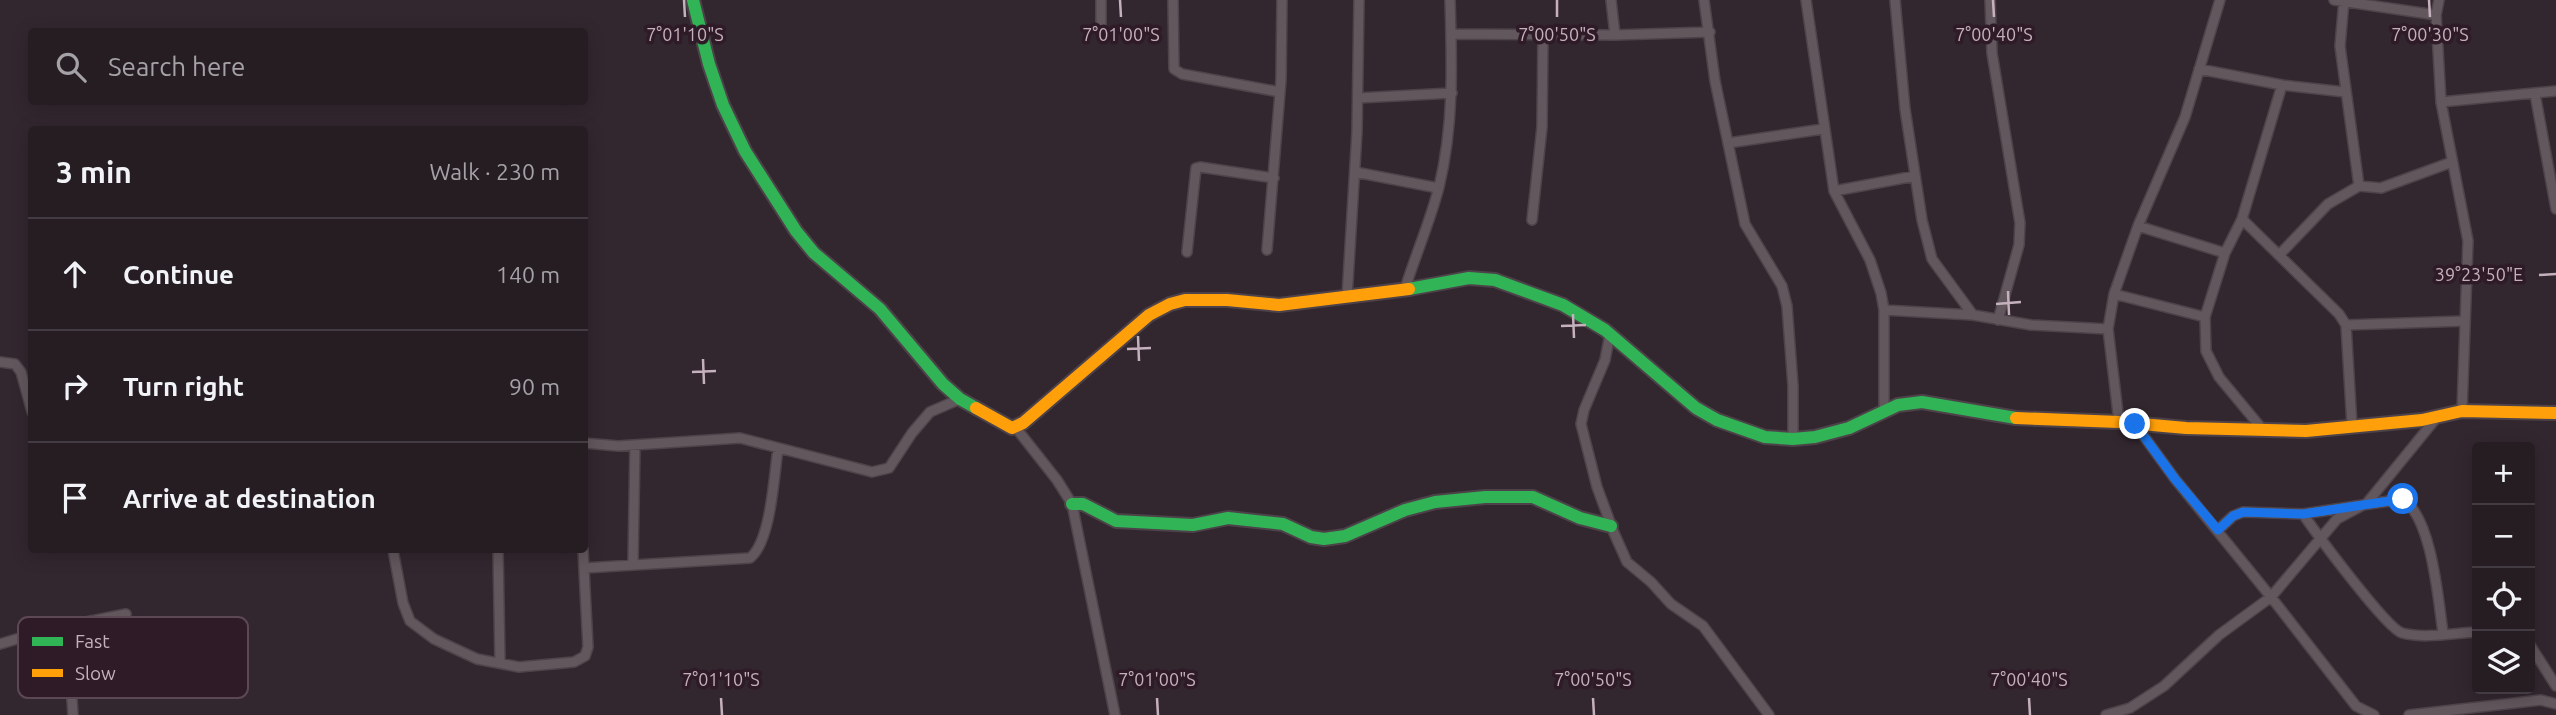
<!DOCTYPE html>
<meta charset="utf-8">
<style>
:root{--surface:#261d23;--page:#2e262b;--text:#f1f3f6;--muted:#a4a2a6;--line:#423b41}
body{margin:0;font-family:Ubuntu,sans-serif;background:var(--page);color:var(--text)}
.controls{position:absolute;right:21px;bottom:21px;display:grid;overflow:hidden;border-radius:7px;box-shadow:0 4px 18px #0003}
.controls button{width:63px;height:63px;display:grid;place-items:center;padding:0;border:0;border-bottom:2px solid var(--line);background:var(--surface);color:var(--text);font:35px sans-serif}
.stop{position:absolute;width:21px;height:21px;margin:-16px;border:5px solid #1a73e8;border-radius:50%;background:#fff}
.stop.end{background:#1a73e8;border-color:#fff;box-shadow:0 2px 7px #0008}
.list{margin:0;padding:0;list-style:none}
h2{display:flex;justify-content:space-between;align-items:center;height:91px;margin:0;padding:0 28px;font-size:30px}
h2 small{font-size:23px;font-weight:400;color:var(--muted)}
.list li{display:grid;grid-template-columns:46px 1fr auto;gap:21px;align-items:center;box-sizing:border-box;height:112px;padding:0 28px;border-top:2px solid var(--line)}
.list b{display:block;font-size:26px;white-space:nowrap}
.list em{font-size:23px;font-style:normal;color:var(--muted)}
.icon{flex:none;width:38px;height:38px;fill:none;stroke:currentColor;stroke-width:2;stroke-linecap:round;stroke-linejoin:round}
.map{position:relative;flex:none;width:2556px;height:715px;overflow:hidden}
.search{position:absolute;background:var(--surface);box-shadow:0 4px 18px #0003;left:28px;top:28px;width:560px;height:77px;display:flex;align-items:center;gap:18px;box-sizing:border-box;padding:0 24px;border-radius:7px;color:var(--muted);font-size:26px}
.panel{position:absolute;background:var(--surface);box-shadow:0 4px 18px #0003;left:28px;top:126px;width:560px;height:427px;border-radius:7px}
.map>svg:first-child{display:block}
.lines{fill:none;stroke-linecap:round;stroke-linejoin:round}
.street-casing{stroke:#4d4349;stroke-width:12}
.fast-casing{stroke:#4d4249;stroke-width:16}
.slow-casing{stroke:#4d4249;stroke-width:16}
.street{stroke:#62575d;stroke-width:9}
.fast{stroke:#30b455;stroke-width:12}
.slow{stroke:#ff9f0a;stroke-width:12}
.route{stroke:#1a73e8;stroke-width:9}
.ticks{fill:none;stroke:#c5b0bd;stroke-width:2.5}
.key{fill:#2e1b27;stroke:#5b4854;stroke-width:2}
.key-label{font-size:19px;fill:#c5b0bd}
.ticks-label{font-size:18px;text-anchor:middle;fill:#c5b0bd;stroke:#2e1b27;stroke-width:7;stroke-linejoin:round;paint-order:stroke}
</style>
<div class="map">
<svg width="2556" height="715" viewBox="0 0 2556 715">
<rect width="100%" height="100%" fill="#33272f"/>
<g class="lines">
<defs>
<path id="street" d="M1173 0 1174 69 1182 74 1280 92
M1611 0 1615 35
M1704 0 1715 81 1745 224 1782 286 1787 306 1793 386V439
M1806 0 1834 191 1870 260 1881 293 1884 310V411
M1895 0 1905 109 1922 220 1932 259 1973 315
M1990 0 1992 53 2020 223 2019 245 1998 320
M2334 0 2436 15
M2344 0 2340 46 2359 186 2381 188 2452 162
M2439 0 2436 15 2441 102 2468 241 2462 411
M1101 31V0
M1451 34 1615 35 1710 32
M2199 69 2282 85 2345 92
M2535 94 2556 209
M1358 98 1452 93
M2441 102 2556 91
M1728 143 1823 129
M1355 172 1438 188
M1834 191 1915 176
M2242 219 2339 314 2346 325 2352 426
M1532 220 1542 127 1543 36
M2138 226 2225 253
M1267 250 1281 80 1282 0
M1187 252 1196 168 1200 167 1274 178
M2280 254 2328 204 2359 186
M1405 289C1415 256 1430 222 1439 187 1454 125 1452 63 1450 0
M2114 294 2205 317
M1347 297 1357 132 1359 0
M1884 310 1973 315 2031 325 2108 329
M2346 325 2465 321
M1610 334 1605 360 1584 410 1581 424 1597 487 1614 533 1627 562 1651 582 1671 604 1703 626 1769 715
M0 362 15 364 21 372 32 412
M2119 422 2108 329 2114 294 2138 226 2185 117 2220 0
M2135 424 2175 479 2271 597 2356 706 2374 715
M1016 428 1057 480 1072 504 1115 715
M2263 430 2219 377 2206 351 2205 317 2225 253 2242 219 2282 85
M584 443 618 446 740 438 872 472 889 468 912 433 930 412 960 399
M2303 514C2316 533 2386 628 2402 633 2425 639 2454 633 2477 632
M2218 530 2233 516 2243 512 2303 514 2403 499C2432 519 2438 598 2443 633
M393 550 403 603 410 621 434 639 477 659 519 667 574 662 585 656 588 647 583 550
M498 550 500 663
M633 564 635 445
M584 568 750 558C771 542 774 475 778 449
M67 626 73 715
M0 644 47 630 126 614
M2530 645 2556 686
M2106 715 2130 708 2164 686 2219 635 2271 597 2337 519 2367 503 2438 416
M2409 715 2541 700 2556 704"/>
<path id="fast" d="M693 0 709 64 723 105 745 151 796 231 814 253 880 309 943 384 960 399 976 408
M1409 289 1469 278 1495 280 1563 305 1605 330 1696 408 1717 420 1765 437 1793 439 1815 437 1849 428 1898 405 1922 402 2016 418
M1072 504H1083L1116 521 1193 525 1228 518 1283 524 1311 537 1324 539 1345 536 1405 510 1435 502 1485 497H1533L1580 518 1611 526"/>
<path id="slow" d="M976 408 1012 428 1023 423 1149 315 1170 304 1185 300H1227L1279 305 1409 289
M2016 418 2119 422 2186 428 2306 431 2422 420 2462 411 2556 413"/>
</defs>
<use href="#street" class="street-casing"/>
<use href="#fast" class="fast-casing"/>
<use href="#slow" class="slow-casing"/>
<use href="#street" class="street"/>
<use href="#fast" class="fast"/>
<use href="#slow" class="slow"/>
</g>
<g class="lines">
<path class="route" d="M2135 424 2175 479 2218 530 2233 516 2243 512 2303 514 2403 499"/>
</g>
<path class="ticks" d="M684 0 685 17M1120 0 1121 17M1557 0V17M1993 0 1994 17M2429 0 2430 17M2539 275 2556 274M2008 291 2009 315M1996 304 2021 302M1573 314 1574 338M1561 326 1586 325M1138 336 1139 361M1127 349 1151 348M703 359 704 384M692 372 716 371M721 698 722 715M1157 698 1158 715M1593 698 1594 715M2029 698 2030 715"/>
<rect x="18" y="617" width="230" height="81" rx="10" class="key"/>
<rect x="32" y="637" width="31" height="9" fill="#30b455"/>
<rect x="32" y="669" width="31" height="8" fill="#ff9f0a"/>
<g class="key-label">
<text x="75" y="648">Fast</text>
<text x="75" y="680">Slow</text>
</g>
<g class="ticks-label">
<text x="685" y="41">7°01'10"S</text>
<text x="1121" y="41">7°01'00"S</text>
<text x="1557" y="41">7°00'50"S</text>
<text x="1994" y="41">7°00'40"S</text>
<text x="2430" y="41">7°00'30"S</text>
<text x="2479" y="281">39°23'50"E</text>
<text x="721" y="686">7°01'10"S</text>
<text x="1157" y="686">7°01'00"S</text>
<text x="1593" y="686">7°00'50"S</text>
<text x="2029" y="686">7°00'40"S</text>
</g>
</svg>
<div class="controls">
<button>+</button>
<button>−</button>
<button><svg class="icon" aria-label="locate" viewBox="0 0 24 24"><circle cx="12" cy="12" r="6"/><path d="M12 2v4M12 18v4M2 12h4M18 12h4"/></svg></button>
<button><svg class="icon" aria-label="layers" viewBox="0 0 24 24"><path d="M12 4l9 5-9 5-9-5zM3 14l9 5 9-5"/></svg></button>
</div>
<div class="stop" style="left:2403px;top:499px"></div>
<div class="stop end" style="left:2135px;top:424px"></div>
<div class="search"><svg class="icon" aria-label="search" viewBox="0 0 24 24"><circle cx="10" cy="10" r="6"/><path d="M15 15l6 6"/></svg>Search here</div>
<section class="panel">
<h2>3 min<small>Walk · 230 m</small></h2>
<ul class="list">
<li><svg class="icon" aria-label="ahead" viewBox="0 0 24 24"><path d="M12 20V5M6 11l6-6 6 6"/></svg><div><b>Continue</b></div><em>140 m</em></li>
<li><svg class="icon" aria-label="right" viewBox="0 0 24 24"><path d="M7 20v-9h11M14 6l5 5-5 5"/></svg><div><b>Turn right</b></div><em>90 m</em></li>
<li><svg class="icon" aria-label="arrive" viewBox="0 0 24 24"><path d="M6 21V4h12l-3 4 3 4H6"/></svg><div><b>Arrive at destination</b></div></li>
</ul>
</section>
</div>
